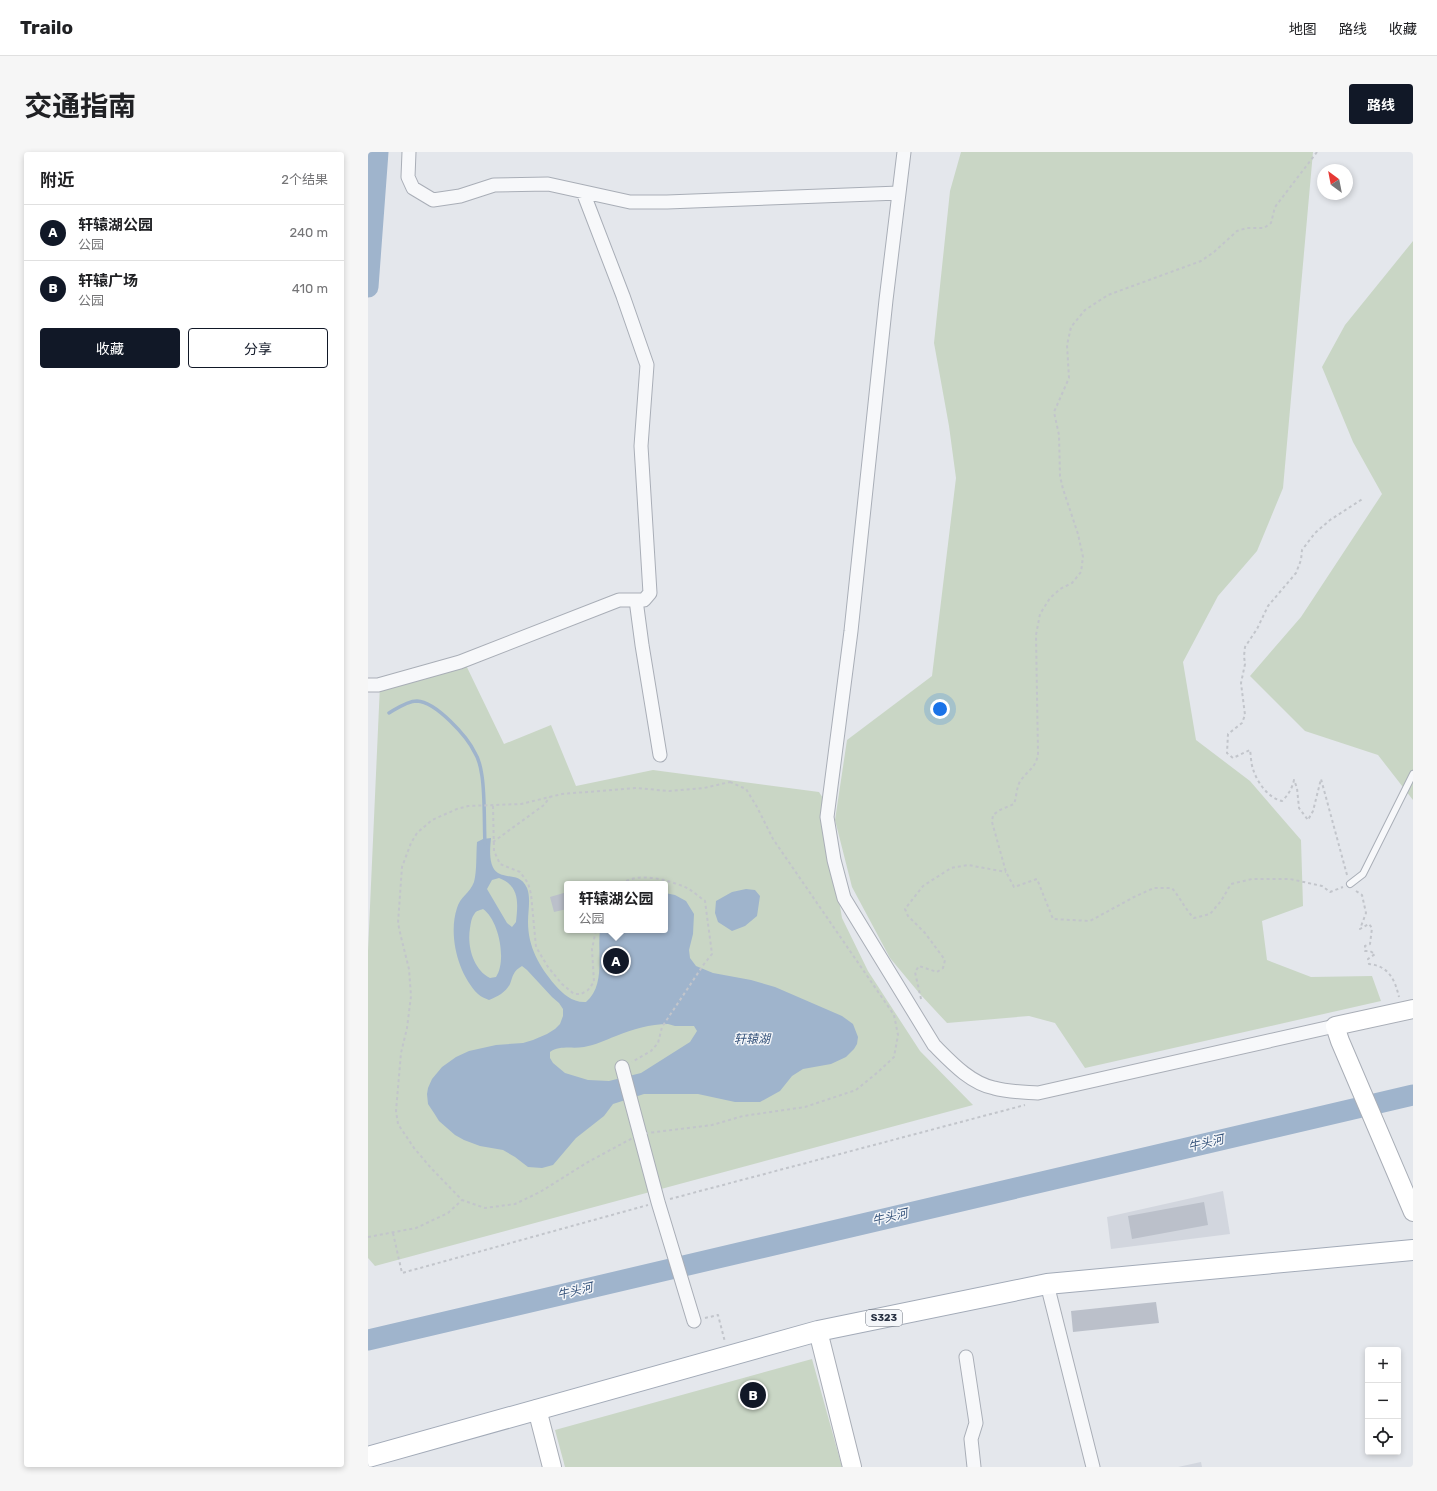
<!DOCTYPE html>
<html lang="zh">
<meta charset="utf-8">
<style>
:root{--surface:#fff;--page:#f6f6f6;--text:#202124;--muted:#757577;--line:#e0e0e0;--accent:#111827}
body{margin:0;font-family:Rubik,"Noto Sans SC",sans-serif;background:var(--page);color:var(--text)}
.controls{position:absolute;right:12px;bottom:12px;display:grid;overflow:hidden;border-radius:4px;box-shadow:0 2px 6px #0003}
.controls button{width:36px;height:36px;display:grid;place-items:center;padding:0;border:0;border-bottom:1px solid var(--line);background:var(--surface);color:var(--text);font:20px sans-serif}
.compass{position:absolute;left:949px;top:12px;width:36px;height:36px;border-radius:50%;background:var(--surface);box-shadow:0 2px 6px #0003;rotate:328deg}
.you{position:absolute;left:572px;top:557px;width:14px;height:14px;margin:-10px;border:3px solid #fff;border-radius:50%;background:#1a73e8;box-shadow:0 0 0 6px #1a73e833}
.badge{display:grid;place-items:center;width:26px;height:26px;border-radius:50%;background:var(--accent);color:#fff;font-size:13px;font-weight:700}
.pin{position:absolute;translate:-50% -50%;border:2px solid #fff;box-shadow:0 1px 4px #0006}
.popup{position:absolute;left:196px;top:729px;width:104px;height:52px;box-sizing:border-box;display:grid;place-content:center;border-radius:4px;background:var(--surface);filter:drop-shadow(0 1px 3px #0005);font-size:13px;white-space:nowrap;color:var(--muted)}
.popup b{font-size:15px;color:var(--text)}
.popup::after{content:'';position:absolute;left:50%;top:100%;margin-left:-8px;border:8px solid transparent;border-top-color:var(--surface)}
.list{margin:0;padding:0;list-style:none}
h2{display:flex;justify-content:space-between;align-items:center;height:52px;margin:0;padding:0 16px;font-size:17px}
h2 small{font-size:13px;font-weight:400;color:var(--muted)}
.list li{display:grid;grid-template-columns:26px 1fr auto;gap:12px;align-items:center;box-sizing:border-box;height:56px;padding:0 16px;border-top:1px solid var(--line)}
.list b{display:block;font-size:15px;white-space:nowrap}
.list p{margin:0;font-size:13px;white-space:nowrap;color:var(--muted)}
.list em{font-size:13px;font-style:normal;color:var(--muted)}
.actions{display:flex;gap:8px;padding:12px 16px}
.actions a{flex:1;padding:9px 0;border:1px solid var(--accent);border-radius:4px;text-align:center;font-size:14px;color:var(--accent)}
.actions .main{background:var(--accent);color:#fff}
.icon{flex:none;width:22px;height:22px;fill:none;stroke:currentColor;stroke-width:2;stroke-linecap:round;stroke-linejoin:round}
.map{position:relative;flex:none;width:1045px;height:1315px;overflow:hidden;border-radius:4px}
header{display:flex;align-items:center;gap:24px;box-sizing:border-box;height:56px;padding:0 20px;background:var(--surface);border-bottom:1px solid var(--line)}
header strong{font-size:19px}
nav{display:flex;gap:22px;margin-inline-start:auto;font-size:14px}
.intro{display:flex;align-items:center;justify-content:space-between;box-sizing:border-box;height:96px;padding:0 24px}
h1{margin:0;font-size:28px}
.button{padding:10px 18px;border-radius:4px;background:var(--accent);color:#fff;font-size:14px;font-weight:700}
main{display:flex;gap:24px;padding:0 24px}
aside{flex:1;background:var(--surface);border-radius:4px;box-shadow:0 2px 6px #0003}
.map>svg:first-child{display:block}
.built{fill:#d2d6de}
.green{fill:#c9d6c5;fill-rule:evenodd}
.water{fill:#9fb4cc;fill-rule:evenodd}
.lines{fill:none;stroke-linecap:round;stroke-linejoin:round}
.stream{stroke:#9fb4cc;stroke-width:3.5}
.river{stroke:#9fb4cc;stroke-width:21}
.building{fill:#bbc0ca}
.lane-casing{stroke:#a9aeb7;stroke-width:8}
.street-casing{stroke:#a9aeb7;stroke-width:15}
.secondary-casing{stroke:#a9aeb7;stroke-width:20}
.primary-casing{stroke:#a3abb8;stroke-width:22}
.path{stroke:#c2c5cb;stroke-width:2;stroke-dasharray:3 3;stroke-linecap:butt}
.lane{stroke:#f7f8fa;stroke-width:6}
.street{stroke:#f7f8fa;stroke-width:13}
.secondary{stroke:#fff;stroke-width:18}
.primary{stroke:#fff;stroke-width:20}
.labels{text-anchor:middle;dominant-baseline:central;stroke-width:3;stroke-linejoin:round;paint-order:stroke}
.shield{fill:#f4f6f9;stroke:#676e7b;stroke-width:1}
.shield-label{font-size:10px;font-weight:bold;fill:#2b3445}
.water-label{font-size:12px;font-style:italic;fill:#34527a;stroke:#f4f6f9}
</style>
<header>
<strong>Trailo</strong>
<nav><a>地图</a><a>路线</a><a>收藏</a></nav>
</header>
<div class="intro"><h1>交通指南</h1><a class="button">路线</a></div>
<main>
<aside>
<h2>附近<small>2个结果</small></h2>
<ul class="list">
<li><span class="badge">A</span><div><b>轩辕湖公园</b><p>公园</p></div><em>240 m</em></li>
<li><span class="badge">B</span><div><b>轩辕广场</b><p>公园</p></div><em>410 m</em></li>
</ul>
<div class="actions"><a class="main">收藏</a><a>分享</a></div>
</aside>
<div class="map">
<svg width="1045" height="1315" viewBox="0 0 1045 1315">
<rect width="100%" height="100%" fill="#e4e7ec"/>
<path class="built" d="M855 1039 862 1082 743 1097 739 1065Z
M833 1310 834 1315H810Z"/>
<path class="green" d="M593 0H945L915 336 889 399 850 444 815 510 828 588 882 629 933 688 935 754 894 769 899 808 943 825 1004 824 1013 849 717 916 687 871 661 864 579 871 552 842 522 806 484 735 467 668 479 588 564 524 588 326 581 274 566 191 582 39Z
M1045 89V648L1010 603 937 579 882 524 933 465 1014 342 985 290 954 215 977 173Z
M95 507 136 592 183 573 208 634 285 618 451 640 462 657 460 682 474 766 500 819 552 899 605 953 7 1114 0 1106V799L12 533ZM199 732H297V778H199Z
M444 1207 474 1315H197L187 1278Z"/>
<path class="water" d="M123 686C122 696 120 715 130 721 141 727 152 721 159 736 163 746 160 759 160 770 160 795 171 814 187 833 195 842 205 851 218 850 238 833 229 801 232 778H297V741L307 743 318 749 326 762 325 782 321 798 322 806 328 814 345 821 383 828 407 835 474 864 485 872 490 885 489 892 486 897 478 905 463 912 435 917 424 924 412 939 392 950H367L330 942H276L245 952 236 964 208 986 185 1013 174 1016 160 1015 147 1005 135 998 112 994 96 988 87 983 71 969 66 961 60 952 59 942 60 936 64 927 74 915 88 905 101 899 128 893 155 891 165 888 179 882 187 877 192 872 195 864V857L191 851 184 845 159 818 154 814C145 819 145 824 142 832 138 840 129 845 121 848 117 846 113 845 110 842 90 822 80 783 89 756 92 745 102 741 106 730 109 719 108 703 109 690L115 687ZM131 726C152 734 150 751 148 770L144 775 139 771 119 737 124 728ZM115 757C131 768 139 809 128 825L122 826C105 817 99 794 102 776 103 771 103 766 107 761 108 759 112 758 115 757ZM300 872 307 874H326L329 879 322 890 273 921 241 929 220 928 197 921 185 911 182 906V900C192 893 204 897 216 895 228 893 237 888 248 884 265 877 282 872 300 872Z
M378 737 387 738 392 744 389 764 377 774 364 779 350 770 347 761 348 749 364 740Z"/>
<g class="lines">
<path class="stream" d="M21 561C28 557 39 549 49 549 68 550 99 584 107 601 111 607 113 617 114 624 117 644 116 671 117 692"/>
<path class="river" d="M0 135 10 0
M0 1188 1045 943"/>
</g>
<path class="building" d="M199 740V757L186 760 182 745Z
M836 1050 840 1073 764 1087 760 1064Z
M788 1150 791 1171 705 1180 703 1159Z"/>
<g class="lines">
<defs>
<path id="lane" d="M982 732 995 722 1045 622"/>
<path id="street" d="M41 0 40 25 45 36 65 48 92 44 126 33 180 32 262 50H299L531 41
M536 0 518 148 483 479 459 665 466 708 476 746 566 893C583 910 602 931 626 936 640 940 656 940 670 941L967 874
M268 448 274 493 292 603
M0 533H10L92 510 251 448H276L282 441 273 294 279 213 255 144 215 40
M254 915 290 1050 326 1169
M679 1132 725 1315
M598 1205 608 1271 603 1287 606 1315"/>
<path id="secondary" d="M1045 857 967 874 972 889 1045 1060
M450 1179 484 1315
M169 1257 184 1315"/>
<path id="primary" d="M0 1305 450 1179 679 1132 1045 1098"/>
</defs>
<use href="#lane" class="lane-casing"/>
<use href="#street" class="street-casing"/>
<use href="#secondary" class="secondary-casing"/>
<use href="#primary" class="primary-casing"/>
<path class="path" d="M949 0 907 55 903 71 896 76H879L869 79 846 100 833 109 740 143 717 158 703 175 699 193 701 226 686 260 691 283 692 324 695 337 710 382 715 405 713 420 704 431 692 437 682 446 672 462 668 483 670 602C668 616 660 618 653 628 648 635 649 644 646 652L632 658 625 663 624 670 638 720 646 735 669 727 685 767 722 769 766 745 786 736H804C813 747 817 757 826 766L842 762 853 749 863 732 884 727H922L954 734 962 740 975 735
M362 630 378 637 389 655 405 687 526 863 530 883 526 905 510 920 488 938 437 955 375 964 344 973 272 982 220 1010 172 1040 147 1052 117 1056 94 1048 63 1016 46 996 30 972 28 959 33 901 39 876 43 844 41 817 33 785 30 771 34 715 43 691 49 681 64 668 89 657 100 654 153 652 194 642 268 636 301 639 336 636Z
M125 654 126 699 132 712 152 720 160 731 163 742 168 795 180 815 194 832 206 842H213L220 838 226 830 224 797 228 778
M125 690 176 653 182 645
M979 723 953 627 945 659 940 668 931 656 929 636 926 628C924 637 920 643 914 649 900 646 889 630 885 617 883 612 883 604 882 598L865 606 859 601 860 582 874 571 877 563 873 531 877 512 876 504 877 495 889 477 900 454 928 421 933 408 934 398 947 381 962 368 996 346
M253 732C271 719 301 728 319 736 325 739 331 745 337 749L344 802 336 812 294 875 290 891 283 899 264 910
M988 739 994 743 998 761 992 777 1001 772 1004 776 1002 792 997 794V799H1002L1007 802 1000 807 1001 812C1021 814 1027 828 1031 845
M553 847 547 820 551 814 569 820 575 816 577 808 557 781 540 764 537 757 555 734 583 716 600 713 638 720
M302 1047 657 953
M25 1081 34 1121 280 1053
M0 1085 48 1076 80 1061 94 1048
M337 1166 350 1163 357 1190"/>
<use href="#lane" class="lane"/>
<use href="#street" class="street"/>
<use href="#secondary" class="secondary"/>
<use href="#primary" class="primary"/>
</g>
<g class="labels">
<rect class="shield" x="498" y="1158" width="36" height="16" rx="3"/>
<g class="shield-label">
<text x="516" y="1166">S323</text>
</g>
<g class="water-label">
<text x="384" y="887">轩辕湖</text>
<text transform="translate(838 991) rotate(-13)">牛头河</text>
<text transform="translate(522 1065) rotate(-13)">牛头河</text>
<text transform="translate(207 1139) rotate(-13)">牛头河</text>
</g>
</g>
</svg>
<div class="controls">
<button>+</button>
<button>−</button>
<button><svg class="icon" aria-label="locate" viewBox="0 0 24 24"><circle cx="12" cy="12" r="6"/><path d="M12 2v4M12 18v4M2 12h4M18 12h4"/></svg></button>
</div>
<svg class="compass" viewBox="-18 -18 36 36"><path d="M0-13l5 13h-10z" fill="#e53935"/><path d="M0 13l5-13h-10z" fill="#757577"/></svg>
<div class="you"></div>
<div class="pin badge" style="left:248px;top:809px">A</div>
<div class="popup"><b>轩辕湖公园</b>公园</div>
<div class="pin badge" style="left:385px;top:1243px">B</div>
</div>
</main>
